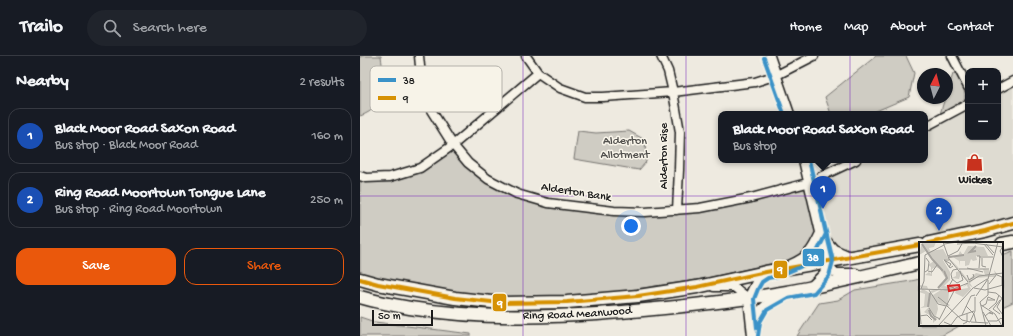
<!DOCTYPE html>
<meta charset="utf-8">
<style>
:root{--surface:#171b24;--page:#20242c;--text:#f1f3f6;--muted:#9ea1a6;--line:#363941;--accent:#ea580c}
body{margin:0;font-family:"Gochi Hand",sans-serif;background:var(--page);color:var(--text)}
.controls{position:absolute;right:12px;top:12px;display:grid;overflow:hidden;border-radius:8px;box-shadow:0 1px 3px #0004}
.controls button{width:36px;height:36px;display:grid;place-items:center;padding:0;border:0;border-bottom:1px solid var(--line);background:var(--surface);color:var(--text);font:20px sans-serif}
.compass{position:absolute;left:557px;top:12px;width:36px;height:36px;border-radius:50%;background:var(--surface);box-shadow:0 1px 3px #0004;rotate:6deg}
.scale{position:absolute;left:12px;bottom:10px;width:61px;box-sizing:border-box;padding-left:4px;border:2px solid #1c1c1c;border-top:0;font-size:11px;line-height:14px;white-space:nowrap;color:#1c1c1c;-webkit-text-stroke:3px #f7f3e8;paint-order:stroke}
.you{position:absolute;left:271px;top:170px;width:14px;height:14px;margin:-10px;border:3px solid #fff;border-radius:50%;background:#1a73e8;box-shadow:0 0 0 6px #1a73e833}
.badge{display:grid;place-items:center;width:26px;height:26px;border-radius:50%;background:var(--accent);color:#fff;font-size:13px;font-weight:700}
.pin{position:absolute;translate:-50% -33px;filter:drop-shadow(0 1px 2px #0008)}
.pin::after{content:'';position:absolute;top:21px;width:14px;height:12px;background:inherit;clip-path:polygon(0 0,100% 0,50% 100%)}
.popup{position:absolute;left:358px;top:55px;width:210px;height:52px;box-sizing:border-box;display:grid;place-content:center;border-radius:8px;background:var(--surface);filter:drop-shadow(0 1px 3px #0005);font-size:13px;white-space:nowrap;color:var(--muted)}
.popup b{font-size:15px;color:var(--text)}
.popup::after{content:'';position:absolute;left:50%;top:100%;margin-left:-8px;border:8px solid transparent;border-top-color:var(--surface)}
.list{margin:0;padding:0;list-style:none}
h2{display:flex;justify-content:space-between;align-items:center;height:52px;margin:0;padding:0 16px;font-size:17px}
h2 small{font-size:13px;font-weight:400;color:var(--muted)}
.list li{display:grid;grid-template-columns:26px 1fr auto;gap:12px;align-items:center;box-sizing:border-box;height:56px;margin:0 8px 8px;padding:0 8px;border:1px solid var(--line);border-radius:12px}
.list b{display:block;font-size:15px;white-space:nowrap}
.list p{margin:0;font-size:13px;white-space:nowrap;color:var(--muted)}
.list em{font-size:13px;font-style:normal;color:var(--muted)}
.actions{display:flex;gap:8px;padding:12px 16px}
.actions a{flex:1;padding:9px 0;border:1px solid var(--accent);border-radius:12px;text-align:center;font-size:14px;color:var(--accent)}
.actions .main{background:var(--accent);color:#fff}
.icon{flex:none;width:22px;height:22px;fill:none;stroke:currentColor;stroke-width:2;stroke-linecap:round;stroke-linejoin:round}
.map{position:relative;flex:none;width:653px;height:280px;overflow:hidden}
header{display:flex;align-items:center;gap:24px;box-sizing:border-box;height:56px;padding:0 20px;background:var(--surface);border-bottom:1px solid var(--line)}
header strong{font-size:19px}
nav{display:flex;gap:22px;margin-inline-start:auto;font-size:14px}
.search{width:280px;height:36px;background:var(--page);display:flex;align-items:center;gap:10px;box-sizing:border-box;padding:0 14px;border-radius:22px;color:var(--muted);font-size:15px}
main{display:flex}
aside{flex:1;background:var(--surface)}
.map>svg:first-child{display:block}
.built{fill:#dedbd1}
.green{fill:#cfccc3;stroke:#767470}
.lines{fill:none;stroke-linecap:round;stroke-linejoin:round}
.minor-casing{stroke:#1c1c1c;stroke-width:11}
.highway-casing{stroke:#1c1c1c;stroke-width:15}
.minor{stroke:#f7f3e8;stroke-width:8}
.highway{stroke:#f7f3e8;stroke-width:12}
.bus-1-casing{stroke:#f7f3e8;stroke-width:7}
.bus-2-casing{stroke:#f7f3e8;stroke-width:7}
.bus-1{stroke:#d69104;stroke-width:4}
.bus-2{stroke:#3a92c8;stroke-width:4}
.grid{fill:none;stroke:#7b2cbf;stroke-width:1;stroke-opacity:0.55}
.labels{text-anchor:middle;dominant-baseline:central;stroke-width:3;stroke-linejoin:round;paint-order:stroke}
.park-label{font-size:12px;fill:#52514e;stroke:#f7f3e8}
.street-label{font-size:12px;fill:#1c1c1c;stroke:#f7f3e8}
.poi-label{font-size:12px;font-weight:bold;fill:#1c1c1c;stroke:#f7f3e8}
.inset-river{fill:none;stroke:#a6a39d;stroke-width:2}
.inset-road{fill:none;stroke:#9a9892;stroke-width:1}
.view{fill:#d62828;fill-opacity:0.15;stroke:#d62828;stroke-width:2}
.inset-edge{fill:none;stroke:#1c1c1c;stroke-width:2}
.key{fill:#f7f3e8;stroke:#b5b2ab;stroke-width:1}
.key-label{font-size:11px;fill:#1c1c1c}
.line-badge{stroke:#f7f3e8;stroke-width:1.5}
.badge-label{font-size:11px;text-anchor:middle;font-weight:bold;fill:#fff}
</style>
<header>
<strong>Trailo</strong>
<div class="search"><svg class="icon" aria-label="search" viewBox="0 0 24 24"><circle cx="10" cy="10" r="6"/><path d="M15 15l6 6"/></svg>Search here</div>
<nav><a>Home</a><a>Map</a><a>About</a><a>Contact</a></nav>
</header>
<main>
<aside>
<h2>Nearby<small>2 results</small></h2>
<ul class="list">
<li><span class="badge" style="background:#1a4fb4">1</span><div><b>Black Moor Road Saxon Road</b><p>Bus stop · Black Moor Road</p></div><em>160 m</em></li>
<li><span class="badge" style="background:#1a4fb4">2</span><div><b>Ring Road Moortown Tongue Lane</b><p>Bus stop · Ring Road Moortown</p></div><em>250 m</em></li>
</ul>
<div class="actions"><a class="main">Save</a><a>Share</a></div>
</aside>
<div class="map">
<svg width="653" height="280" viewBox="0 0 653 280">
<rect width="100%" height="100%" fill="#eeeae0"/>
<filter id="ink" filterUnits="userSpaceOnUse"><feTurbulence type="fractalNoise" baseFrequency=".025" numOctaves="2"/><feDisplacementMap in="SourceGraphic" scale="8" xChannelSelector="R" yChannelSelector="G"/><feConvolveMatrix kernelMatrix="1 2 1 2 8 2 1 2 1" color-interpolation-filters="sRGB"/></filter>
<g filter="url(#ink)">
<path class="built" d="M653 25V167L467 206 447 127 496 104H565V71L608 48V81H638V33Z"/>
<path class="green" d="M0 0H21C24 23 28 51 0 60Z
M516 0H546L554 17 549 41 509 58H471L465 41Z
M595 17C600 26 608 36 604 46L580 58 585 42H587V37L593 18Z
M218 75 236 77 269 75 285 84 286 106 279 114 214 103Z
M93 89 108 107 157 138 254 155 341 152 447 127 460 177 443 197 436 202 343 223 276 233 207 246 141 247 0 223V120L6 122 60 112Z
M653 195V246L642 251V199Z
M560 223V269H601L581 280H437L459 247 478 244 495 234 551 225Z
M0 261 15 266 111 278V280H0Z"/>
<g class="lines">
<defs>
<path id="minor" d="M59 0 62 30 71 54 93 89 108 107 128 123 157 138 188 147 254 155 285 156 340 152 391 142 447 127 496 104
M166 0 178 17 200 32 225 41H243L313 36 395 26 417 19 454 0
M301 0 308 15 313 36 320 76 319 114 317 154
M410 0 430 58
M592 0 608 31
M638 33 653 25
M565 71 608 48
M443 104 467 206 471 212 476 217H496
M0 120 6 122 30 121 60 112 93 89 178 17
M462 179 474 193 492 201
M431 208C449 200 452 194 460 177
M354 231H374L388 242
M450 231 464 217 467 206
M393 270C396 253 408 247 422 239
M392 280 388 242 398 222 405 217"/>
<g id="highway">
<path d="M569 187 625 175 653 167"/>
<path d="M642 188 653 186"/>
<path d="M0 223 18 228 95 242 141 247 207 246 278 240 337 231 406 216 560 189"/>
<path id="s1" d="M0 241C17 246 33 249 50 252 112 262 175 262 237 258 301 253 364 247 427 236 472 228 516 217 560 207"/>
</g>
</defs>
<use href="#minor" class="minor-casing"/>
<use href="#highway" class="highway-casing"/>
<use href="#minor" class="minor"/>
<use href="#highway" class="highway"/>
<defs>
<path id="bus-1" d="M569 187 625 175 653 167
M0 223 18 228 95 242 141 247 207 246 278 240 337 231 406 216 560 189"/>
<path id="bus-2" d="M404 2 424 58
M397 272 394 243 398 233 402 226 408 222 419 220 440 211 455 200 466 178 462 160
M398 280 400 266 407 254 428 242 454 237 469 220 473 205 449 104"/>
</defs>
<use href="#bus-1" class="bus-1-casing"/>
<use href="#bus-2" class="bus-2-casing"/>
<use href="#bus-1" class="bus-1"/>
<use href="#bus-2" class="bus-2"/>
</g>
</g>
<path class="grid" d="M163 0V280M326 0V280M490 0V280M0 140H653"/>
<defs>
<symbol id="shop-bare" viewBox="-9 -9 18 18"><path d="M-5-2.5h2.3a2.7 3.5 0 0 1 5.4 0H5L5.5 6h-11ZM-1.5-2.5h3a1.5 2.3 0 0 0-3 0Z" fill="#c8321e" stroke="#f7f3e8" stroke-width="2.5" paint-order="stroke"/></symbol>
</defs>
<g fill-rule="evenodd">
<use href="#shop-bare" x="602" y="94" width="25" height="25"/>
</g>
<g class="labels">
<g class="park-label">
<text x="265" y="86">Alderton<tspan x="265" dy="14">Allotment</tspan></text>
</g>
<g class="street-label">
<text transform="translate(305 100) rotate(-90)">Alderton Rise</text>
<text transform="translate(216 137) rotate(9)">Alderton Bank</text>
<text stroke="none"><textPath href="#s1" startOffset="219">Ring Road Meanwood</textPath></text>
</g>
<g class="poi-label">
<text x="615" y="125">Wickes</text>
</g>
</g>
<g transform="translate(559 186)">
<rect width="84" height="84" fill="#eeeae0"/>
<path d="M3 0H17L15 5 10 6 11 9 24 7 29 16 33 14H39L41 9 44 13 49 4 65 5 69 14H57L58 18 54 19 52 17 50 23 46 24V19H41L40 24V19L34 15 30 16 38 24 49 38 57 31 66 33 64 27 70 28V33L76 32 75 28 78 32 76 35H69V37L62 48 69 35 57 36 51 41 54 46 50 43 52 47 44 55 36 51 37 48 49 46 48 43 44 45 49 40 42 31 40 37 33 36 37 34V30L41 29 29 17 24 18 31 30V38L25 44 37 46 30 50 29 62 31 63 29 65 18 60 19 67 17 74 15 73 18 77 14 81V75L5 70 10 65 1 66 5 64 6 52 0 50 3 48 0 43 8 44 9 47H4L14 53 22 48 26 49 22 47 13 51 11 49 18 47 21 46 25 47 20 45 27 37 21 27 17 25 13 27V34L6 33 10 30 12 32V25L9 23 15 19 7 9 0 13Z" fill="#cfccc3"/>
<path class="inset-river" d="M3 2 13 17 24 29M57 4 51 10 57 9M30 15 45 13M19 46 28 36 25 29M9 65 11 51M10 68 12 74 17 78"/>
<path class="inset-road" d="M24 0 30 17 49 40M46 0 84 5M25 2 39 0M38 2 55 1M65 2 74 13M67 2 75 11M84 4 81 9 84 15M6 13 25 3M29 14 39 9 44 0M58 14H61L60 26M60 15H74M63 16V24L67 25M26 19 31 26 34 24M30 25 32 22 25 18H30M48 26 64 30M39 27 34 28 32 32 33 37 38 41 44 38 41 29M40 27H70M9 29 13 30 18 23M6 30 9 28 10 20 7 16M48 33 50 38 55 35 54 32M78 33 83 35V43M34 37 30 44 35 46M50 40 60 34 84 31M70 42 78 32M54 46 68 37M55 46 66 48 84 43M0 47 32 48 49 41M2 47 5 39 6 13M10 48 19 62 27 64M69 50 77 51 84 57M57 54 69 37 79 0M19 55 29 63M83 56 78 65 84 73M0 60 2 82M62 63 76 72 83 84M28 64 43 78 51 80M47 64 55 72 57 80M63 64 67 62 69 55 76 58H69M10 66 15 74 21 77M70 67 77 61 80 53M64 70 72 84M81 72 74 67 81 58M43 73 52 54 56 53M0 74 8 73 13 78M66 74 71 70 74 72 70 71M20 78 36 47M69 79H78L82 76 84 78M25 80 32 83 38 75 55 69M51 80 56 69V55M52 80 69 81M44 82 48 80V72M19 84 54 46M67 84 61 60 69 53V38"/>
<path class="view" d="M40 43 41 47 30 49 29 44Z"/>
<rect width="84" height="84" class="inset-edge"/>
</g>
<rect x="10" y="10" width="132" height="46" rx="6" class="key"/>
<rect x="18" y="22" width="18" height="4" fill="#3a92c8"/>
<rect x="18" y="40" width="18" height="4" fill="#d69104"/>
<g class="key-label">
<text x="43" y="28">38</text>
<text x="43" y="46">9</text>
</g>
<g class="line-badge">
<rect x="442" y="192" width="23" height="19" rx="4" fill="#3a92c8"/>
<rect x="413" y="204" width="15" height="19" rx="4" fill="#d69104"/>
<rect x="132" y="237" width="15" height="19" rx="4" fill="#d69104"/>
</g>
<g class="badge-label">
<text x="453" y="205">38</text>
<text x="420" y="217">9</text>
<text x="140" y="251">9</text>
</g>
</svg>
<div class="controls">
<button>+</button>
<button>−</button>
</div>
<svg class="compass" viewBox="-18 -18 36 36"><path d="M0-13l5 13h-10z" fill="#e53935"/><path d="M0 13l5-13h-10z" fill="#9ea1a6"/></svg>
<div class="scale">50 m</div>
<div class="you"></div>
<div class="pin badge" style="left:463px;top:153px;background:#1a4fb4">1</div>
<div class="popup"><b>Black Moor Road Saxon Road</b>Bus stop</div>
<div class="pin badge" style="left:579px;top:175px;background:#1a4fb4">2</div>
</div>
</main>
